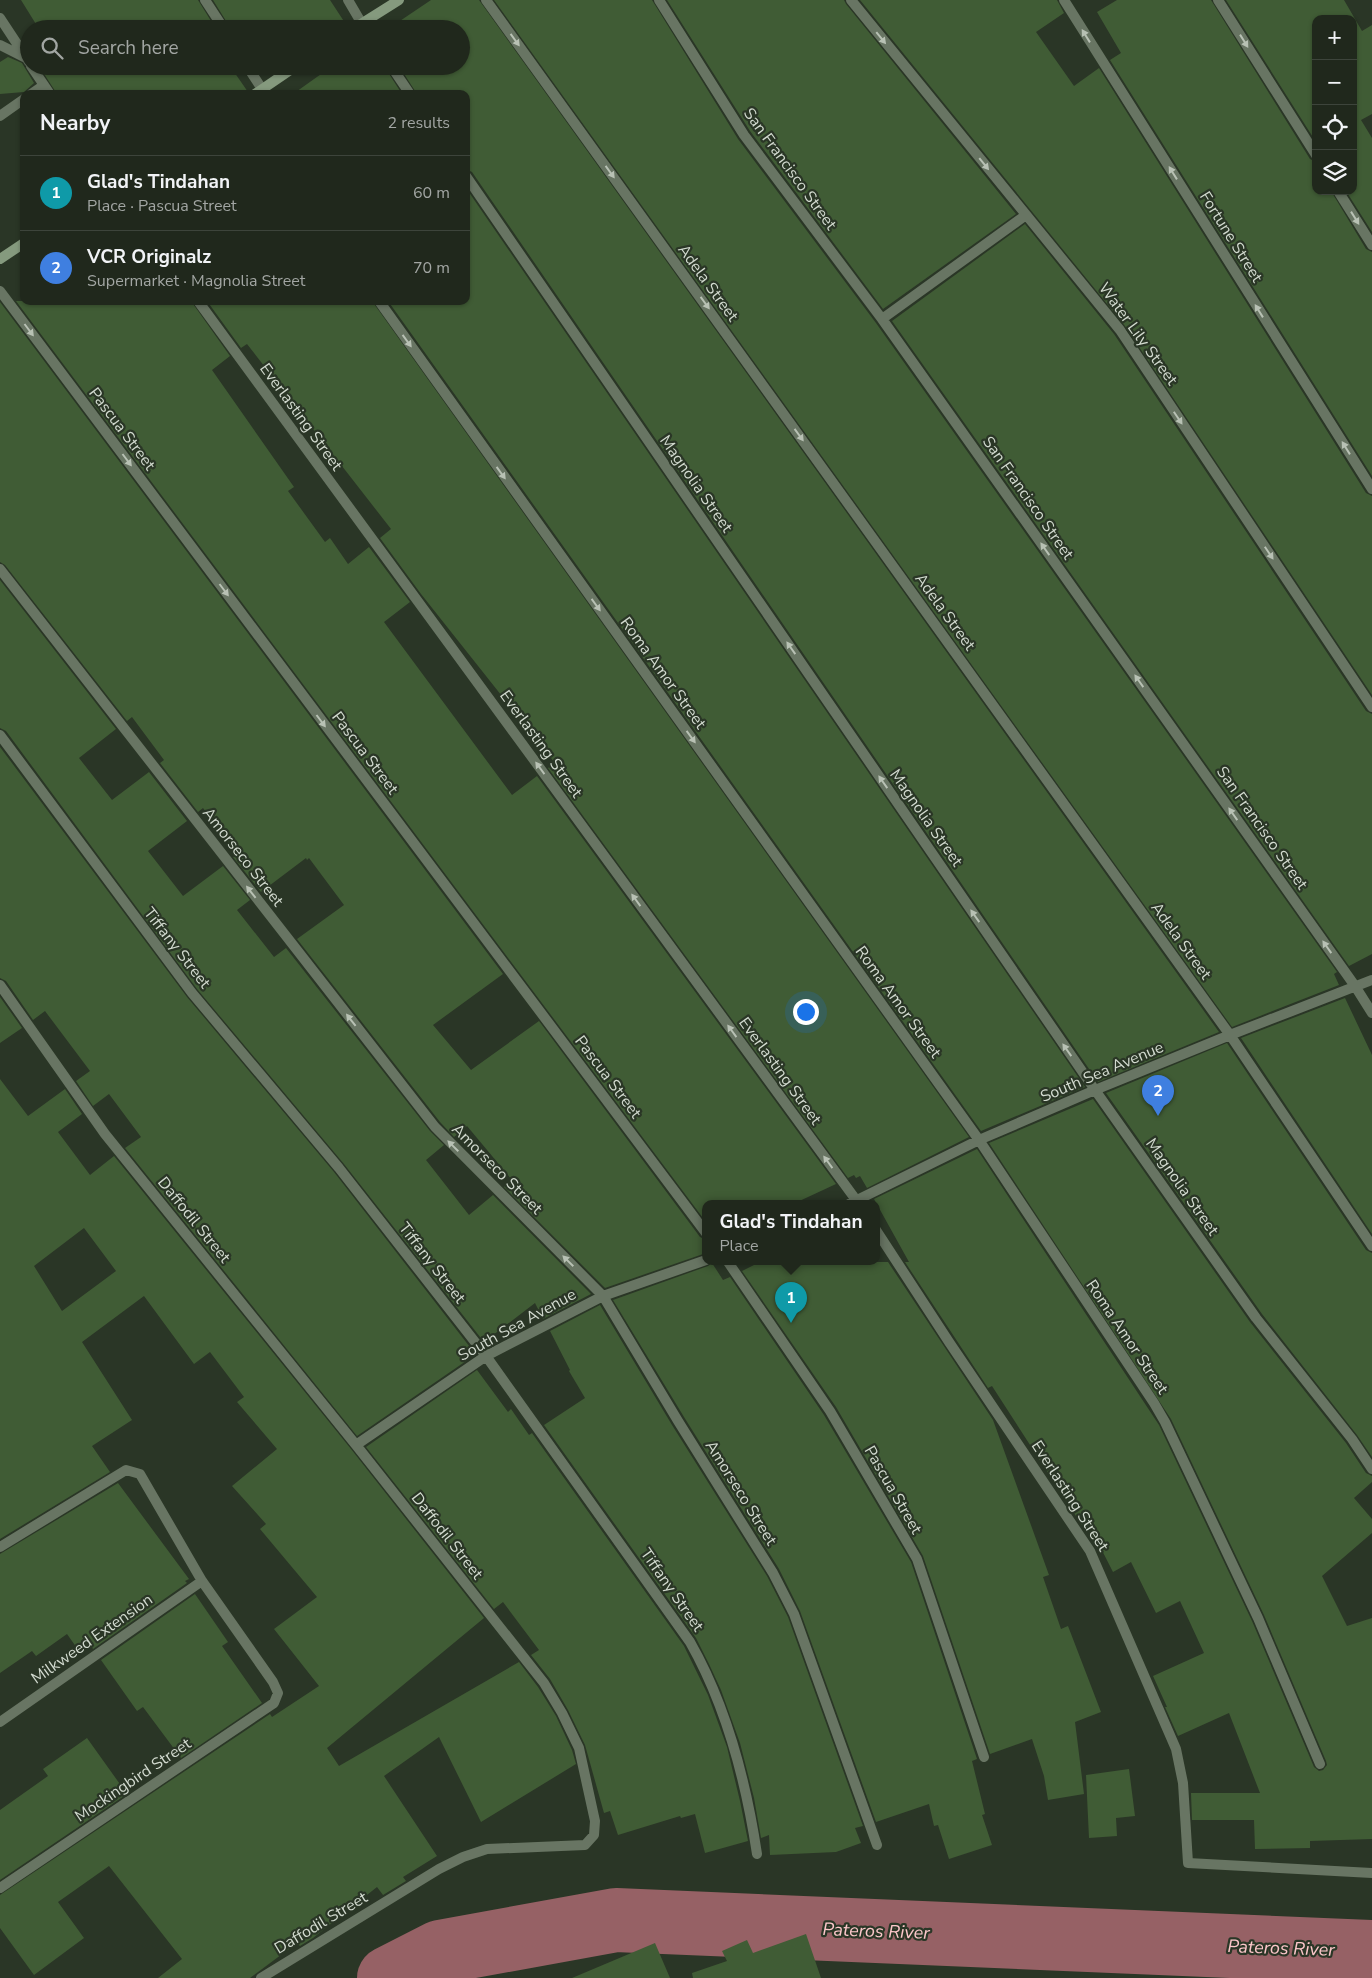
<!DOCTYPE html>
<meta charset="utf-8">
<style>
:root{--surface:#20281c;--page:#283025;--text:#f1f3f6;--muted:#a2a6a3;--line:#3d443b;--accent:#8c9099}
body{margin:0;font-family:"Nunito Sans",sans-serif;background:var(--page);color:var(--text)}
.controls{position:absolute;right:15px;top:15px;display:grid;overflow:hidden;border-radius:10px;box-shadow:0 1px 4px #0004}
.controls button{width:45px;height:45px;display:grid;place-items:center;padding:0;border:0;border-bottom:1px solid var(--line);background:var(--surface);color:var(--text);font:25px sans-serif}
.you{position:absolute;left:805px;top:1011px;width:18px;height:18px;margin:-12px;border:4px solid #fff;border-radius:50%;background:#1a73e8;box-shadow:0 0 0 8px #1a73e833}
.badge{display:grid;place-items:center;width:32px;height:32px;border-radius:50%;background:var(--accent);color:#fff;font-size:16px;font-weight:700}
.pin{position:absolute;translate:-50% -41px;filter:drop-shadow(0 1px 2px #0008)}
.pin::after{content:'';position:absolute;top:26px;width:18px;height:15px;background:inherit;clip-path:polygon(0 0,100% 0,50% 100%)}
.popup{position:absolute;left:702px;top:1200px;width:178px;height:65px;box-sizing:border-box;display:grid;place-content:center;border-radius:10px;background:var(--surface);filter:drop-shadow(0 1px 4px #0005);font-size:16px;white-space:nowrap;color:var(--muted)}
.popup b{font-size:19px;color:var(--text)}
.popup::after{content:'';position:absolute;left:50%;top:100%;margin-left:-10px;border:10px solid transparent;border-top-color:var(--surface)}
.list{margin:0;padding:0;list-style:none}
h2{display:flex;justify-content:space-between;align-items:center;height:65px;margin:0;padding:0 20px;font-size:21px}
h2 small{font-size:16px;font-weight:400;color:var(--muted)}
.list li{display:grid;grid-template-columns:32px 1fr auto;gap:15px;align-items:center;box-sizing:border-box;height:75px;padding:0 20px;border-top:1px solid var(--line)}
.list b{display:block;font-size:19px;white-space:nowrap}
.list p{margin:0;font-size:16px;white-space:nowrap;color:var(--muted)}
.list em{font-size:16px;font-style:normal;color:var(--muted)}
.icon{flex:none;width:28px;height:28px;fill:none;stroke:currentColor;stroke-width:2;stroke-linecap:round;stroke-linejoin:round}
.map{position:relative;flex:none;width:1372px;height:1978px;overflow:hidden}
.search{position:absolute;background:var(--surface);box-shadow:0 1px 4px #0004;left:20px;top:20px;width:450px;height:55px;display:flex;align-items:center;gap:12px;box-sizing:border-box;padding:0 18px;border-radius:28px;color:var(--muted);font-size:19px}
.panel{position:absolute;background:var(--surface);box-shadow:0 1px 4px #0004;left:20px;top:90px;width:450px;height:215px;border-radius:10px}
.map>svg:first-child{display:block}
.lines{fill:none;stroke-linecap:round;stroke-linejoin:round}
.river{stroke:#966165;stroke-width:64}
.building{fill:#405c35;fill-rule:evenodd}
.street{stroke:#687563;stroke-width:10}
.secondary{stroke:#859a7e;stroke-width:10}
.oneway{fill:#b8c1b4}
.labels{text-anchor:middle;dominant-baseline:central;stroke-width:4.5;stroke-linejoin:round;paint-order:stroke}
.street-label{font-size:16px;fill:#d2dacf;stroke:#2a3626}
.water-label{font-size:18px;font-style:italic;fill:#fcc7ca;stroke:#2a3626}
</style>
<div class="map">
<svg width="1372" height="1978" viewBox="0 0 1372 1978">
<rect width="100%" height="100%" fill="#2a3626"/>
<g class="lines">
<path class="river" d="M389 1978 440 1952 616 1920 1372 1952"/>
</g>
<path class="building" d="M21 0H198L216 29H39Z
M213 0H330L347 26 346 29H231Z
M431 0H479L1219 1032 1098 1082 472 172 466 169V94H417L399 66H461V29H388Z
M494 0H652L738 139 876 323 1337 972 1334 974 1339 985 1232 1027Z
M667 0H844L846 4 1016 214 883 309 750 131Z
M860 0H1057L1064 13 1036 32 1074 86 1099 68 1366 493 1372 496V695L1125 326Z
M1117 0H1211L1310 159 1316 162V191H1331L1366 249 1372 252V476L1110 60 1121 53 1097 12Z
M1226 0H1344L1362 31 1372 25V114L1361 120 1372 138V232L1346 191H1353V19H1316V142Z
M8 57 22 63 34 83 24 92 0 94V62Z
M39 66H230L248 92V94H57Z
M330 66H384L402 94H293L331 67Z
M466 188 1085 1087 981 1131 388 301H466Z
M1025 224 1114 334 1366 711 1372 714V954L1349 966 892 321Z
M16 301H191L230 356 212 370 294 487 288 491 325 542 330 538 348 564 369 547 410 602 384 622 512 795 537 776 836 1184 793 1204H706V1222Z
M207 301H372L969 1137 867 1188 860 1176 856 1178 854 1175 848 1178 548 768 555 763 421 594 380 538 391 529 247 344 241 348Z
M0 302 503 974 433 1025 471 1070 539 1021 700 1237 706 1240V1253L605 1288 504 1187 512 1180 467 1126 454 1137 440 1122 297 939 344 905 309 858 307 860 306 858 261 892 233 857 238 854 203 808 198 812 160 763 164 760 132 717 127 721 5 565 0 562Z
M0 580 116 729 79 758 112 800 149 772 187 821 148 851 183 896 223 866 250 900 237 910 274 957 286 948 430 1131 444 1145 426 1160 469 1215 493 1195 591 1294 543 1319 535 1303 484 1342 344 1164 197 989 6 731 0 728Z
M0 747 187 997 334 1172 473 1351 466 1356 469 1359 357 1436 125 1148 141 1137 109 1094 93 1106 76 1081 90 1071 45 1011 33 1020 6 981 0 978Z
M0 997 22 1028 0 1043Z
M1345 998 1372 1055V1234L1241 1038Z
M1227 1043 1366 1250 1372 1253V1457L1357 1435 1262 1314 1106 1093Z
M0 1079 28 1116 65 1089 82 1114 58 1132 90 1175 114 1156 351 1449 484 1618 327 1748 339 1766 519 1662 538 1687 556 1716 572 1750 576 1764 481 1822 439 1737 384 1776 437 1856 403 1877 406 1881 383 1895 377 1887 313 1938 300 1946 297 1943 250 1978H158L182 1959 109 1866 58 1902 84 1938 34 1975 0 1928V1895L270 1714 272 1717 319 1686 274 1629 317 1597 260 1529 266 1524 232 1486 277 1449 237 1402 244 1397 210 1352 194 1364 144 1296 82 1342 132 1420 92 1446 110 1472 0 1539ZM84 1228 116 1271 62 1311 34 1266Z
M1093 1099 1250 1322 1346 1443 1366 1473 1372 1476V1482L1354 1498 1372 1519V1533L1322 1576 1347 1626 1372 1618V1839L1310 1841V1848L1255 1849 1254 1820H1192L1191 1793H1260L1229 1713 1178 1736 1165 1707H1167L1153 1676 1204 1653 1180 1601 1156 1613 1131 1562 1113 1572 1090 1527 1085 1530 992 1386 988 1388 905 1262H909L874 1199 977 1149 1159 1425 1252 1621 1314 1767 1319 1771 1323 1770 1327 1765 1326 1761 1264 1615 1171 1419 989 1143Z
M760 1262H888L993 1420 1049 1575 1043 1577 1061 1629 1068 1626 1101 1712 1075 1722 1084 1794 1048 1800 1044 1776 1032 1739 990 1754 923 1556 836 1407 742 1271Z
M712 1263 723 1280 730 1277 824 1415 911 1562 977 1759 972 1761 985 1814 982 1815 992 1845 949 1859 938 1825 934 1826 929 1804 876 1822 800 1611 779 1569 684 1417 613 1300 708 1266Z
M600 1305 672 1425 767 1576 788 1617 863 1826 855 1828 861 1843 836 1852 770 1855 769 1835 761 1838 754 1798 740 1743 721 1690 709 1664 696 1638 544 1425 585 1398 569 1371 570 1370 550 1331Z
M477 1370 508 1412 511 1409 529 1435 532 1433 684 1646 708 1695 727 1747 740 1801 748 1841 705 1853 695 1814 681 1818 680 1816 618 1835 610 1811 604 1813 585 1745 568 1710 550 1679 531 1655 539 1650 503 1602 494 1609 366 1447Z
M118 1483 189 1579 185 1581 187 1583 93 1649 90 1644 79 1651 67 1634 36 1656 32 1651 0 1673V1554Z
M195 1594 228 1642 222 1646 262 1703 181 1758 143 1707 137 1711 101 1660Z
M87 1738 127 1794 0 1880V1810L48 1776 43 1769Z
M1129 1769 1135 1816 1116 1818 1117 1836 1089 1838 1086 1775Z
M806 1934 821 1978H693L692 1973 727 1961 722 1951 747 1940 753 1953Z
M655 1943 670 1978H572Z"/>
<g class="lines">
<path class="street" d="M205 0 224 29
M348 0 365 29
M486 0 1230 1035 1372 1246
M659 0 744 135 882 319 1355 986 1372 1013
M851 0 1120 330 1372 707
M1064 0 1372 489
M1218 0 1316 155
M0 18 29 62
M0 45 24 57
M31 66 50 94
M247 66 262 89
M391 66 410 94
M31 94 44 85
M0 116 24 99
M466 176 1095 1090 1256 1318 1352 1439 1372 1469
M1338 191 1372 245
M0 291 706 1233
M198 301 859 1204
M379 301 979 1140 1154 1403 1165 1422 1258 1618 1320 1764
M882 319 1026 215
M0 569 435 1127 603 1296 678 1421 773 1573 794 1614 877 1845
M0 735 192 993 339 1168 486 1356 690 1642C727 1707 746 1781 757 1854
M0 985 105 1134 356 1445 544 1683 562 1713 579 1748 595 1821 594 1835 585 1845 487 1849 463 1857 439 1869 261 1978
M849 1204 979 1140 1095 1090 1230 1035 1372 980
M876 1230 949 1342 1090 1551 1176 1749 1183 1783 1188 1863 1372 1873
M728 1262 830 1411 917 1559 984 1757
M356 1445 486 1356 603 1296 706 1260
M0 1547 126 1470 140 1474 202 1581 273 1682 278 1693 274 1703 0 1888
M0 1722 202 1581"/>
<path class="secondary" d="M353 29 399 0
M255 94 296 66
M0 259 24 243"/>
</g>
<defs><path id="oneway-solid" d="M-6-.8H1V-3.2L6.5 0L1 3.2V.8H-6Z" transform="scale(1.25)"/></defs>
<g class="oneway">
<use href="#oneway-solid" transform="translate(1086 36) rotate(-122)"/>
<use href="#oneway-solid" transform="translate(881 38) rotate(51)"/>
<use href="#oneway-solid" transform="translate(515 40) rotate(54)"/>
<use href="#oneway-solid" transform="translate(1244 41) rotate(58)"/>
<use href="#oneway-solid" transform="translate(984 164) rotate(51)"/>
<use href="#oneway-solid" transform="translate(610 172) rotate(54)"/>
<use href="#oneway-solid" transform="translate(1173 173) rotate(-122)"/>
<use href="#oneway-solid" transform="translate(1355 218) rotate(58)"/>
<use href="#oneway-solid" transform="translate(705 303) rotate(54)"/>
<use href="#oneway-solid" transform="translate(1259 311) rotate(-122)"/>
<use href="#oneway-solid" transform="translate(29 330) rotate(53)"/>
<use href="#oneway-solid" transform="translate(407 341) rotate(54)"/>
<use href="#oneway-solid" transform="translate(1178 418) rotate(56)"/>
<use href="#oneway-solid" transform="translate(799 435) rotate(54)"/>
<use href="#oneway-solid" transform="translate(1346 448) rotate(-122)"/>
<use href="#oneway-solid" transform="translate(127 460) rotate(53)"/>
<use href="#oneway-solid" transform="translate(501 473) rotate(54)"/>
<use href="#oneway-solid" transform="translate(1045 549) rotate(-125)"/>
<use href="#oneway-solid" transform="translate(1269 553) rotate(56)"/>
<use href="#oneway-solid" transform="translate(224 590) rotate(53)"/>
<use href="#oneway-solid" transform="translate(596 605) rotate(54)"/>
<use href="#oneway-solid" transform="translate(791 648) rotate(-125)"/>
<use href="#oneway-solid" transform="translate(1139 681) rotate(-125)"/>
<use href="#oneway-solid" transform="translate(321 721) rotate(53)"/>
<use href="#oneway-solid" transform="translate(691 737) rotate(54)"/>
<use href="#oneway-solid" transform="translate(540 768) rotate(-126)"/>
<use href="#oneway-solid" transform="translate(883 782) rotate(-125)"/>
<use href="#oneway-solid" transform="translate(1233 814) rotate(-125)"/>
<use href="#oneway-solid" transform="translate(251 892) rotate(-128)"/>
<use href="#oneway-solid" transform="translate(636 900) rotate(-126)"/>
<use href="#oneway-solid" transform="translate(975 916) rotate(-125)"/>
<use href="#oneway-solid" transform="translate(1327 947) rotate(-125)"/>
<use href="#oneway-solid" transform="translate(351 1020) rotate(-128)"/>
<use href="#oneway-solid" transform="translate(732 1031) rotate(-126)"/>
<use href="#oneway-solid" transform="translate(1067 1050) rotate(-125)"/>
<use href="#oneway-solid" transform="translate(453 1146) rotate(-135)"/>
<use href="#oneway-solid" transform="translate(828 1162) rotate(-126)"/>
<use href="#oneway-solid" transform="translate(568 1261) rotate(-135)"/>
</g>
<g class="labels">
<g class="street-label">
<text transform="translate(790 169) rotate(54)">San Francisco Street</text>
<text transform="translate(1231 237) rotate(58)">Fortune Street</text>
<text transform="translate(708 283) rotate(54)">Adela Street</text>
<text transform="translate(1138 334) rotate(54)">Water Lily Street</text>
<text transform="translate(301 417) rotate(54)">Everlasting Street</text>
<text transform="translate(122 429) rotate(53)">Pascua Street</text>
<text transform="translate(696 484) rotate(55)">Magnolia Street</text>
<text transform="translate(1028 498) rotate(55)">San Francisco Street</text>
<text transform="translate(945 612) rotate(54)">Adela Street</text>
<text transform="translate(663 673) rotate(54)">Roma Amor Street</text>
<text transform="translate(541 744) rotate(54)">Everlasting Street</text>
<text transform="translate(365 753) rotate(53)">Pascua Street</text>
<text transform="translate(926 818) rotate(55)">Magnolia Street</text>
<text transform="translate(1262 828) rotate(55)">San Francisco Street</text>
<text transform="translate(243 857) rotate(52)">Amorseco Street</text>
<text transform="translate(1181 941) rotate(54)">Adela Street</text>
<text transform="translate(177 948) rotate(52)">Tiffany Street</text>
<text transform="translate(898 1002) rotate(54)">Roma Amor Street</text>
<text transform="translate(780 1071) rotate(54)">Everlasting Street</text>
<text transform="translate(1102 1072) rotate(-23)">South Sea Avenue</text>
<text transform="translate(608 1077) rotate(53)">Pascua Street</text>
<text transform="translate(497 1169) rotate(45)">Amorseco Street</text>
<text transform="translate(1182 1187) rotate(55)">Magnolia Street</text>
<text transform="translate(194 1220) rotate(51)">Daffodil Street</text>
<text transform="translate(432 1263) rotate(52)">Tiffany Street</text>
<text transform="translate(517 1325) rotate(-29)">South Sea Avenue</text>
<text transform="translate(1127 1337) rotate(56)">Roma Amor Street</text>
<text transform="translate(893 1490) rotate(60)">Pascua Street</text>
<text transform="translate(741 1493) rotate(58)">Amorseco Street</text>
<text transform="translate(1070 1496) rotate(57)">Everlasting Street</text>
<text transform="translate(447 1536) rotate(52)">Daffodil Street</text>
<text transform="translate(672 1590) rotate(55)">Tiffany Street</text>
<text transform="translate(92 1639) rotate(-35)">Milkweed Extension</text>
<text transform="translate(133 1780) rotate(-34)">Mockingbird Street</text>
<text transform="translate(321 1923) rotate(-31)">Daffodil Street</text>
</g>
<g class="water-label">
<text transform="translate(876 1931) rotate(2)">Pateros River</text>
<text transform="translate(1281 1948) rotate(2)">Pateros River</text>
</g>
</g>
</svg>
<div class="controls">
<button>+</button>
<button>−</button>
<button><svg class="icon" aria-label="locate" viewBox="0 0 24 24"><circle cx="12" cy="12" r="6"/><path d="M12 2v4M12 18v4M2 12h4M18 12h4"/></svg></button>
<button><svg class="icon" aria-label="layers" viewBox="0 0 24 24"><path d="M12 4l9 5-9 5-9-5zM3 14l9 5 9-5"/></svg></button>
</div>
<div class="you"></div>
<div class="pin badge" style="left:791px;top:1323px;background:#0f9aa8">1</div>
<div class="popup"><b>Glad's Tindahan</b>Place</div>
<div class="pin badge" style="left:1158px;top:1116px;background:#3f7fe0">2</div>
<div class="search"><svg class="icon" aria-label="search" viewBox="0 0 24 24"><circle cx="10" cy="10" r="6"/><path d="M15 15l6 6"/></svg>Search here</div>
<section class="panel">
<h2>Nearby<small>2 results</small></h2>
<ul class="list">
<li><span class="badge" style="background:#0f9aa8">1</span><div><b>Glad's Tindahan</b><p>Place · Pascua Street</p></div><em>60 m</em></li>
<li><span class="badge" style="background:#3f7fe0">2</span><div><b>VCR Originalz</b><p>Supermarket · Magnolia Street</p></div><em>70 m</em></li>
</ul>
</section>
</div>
